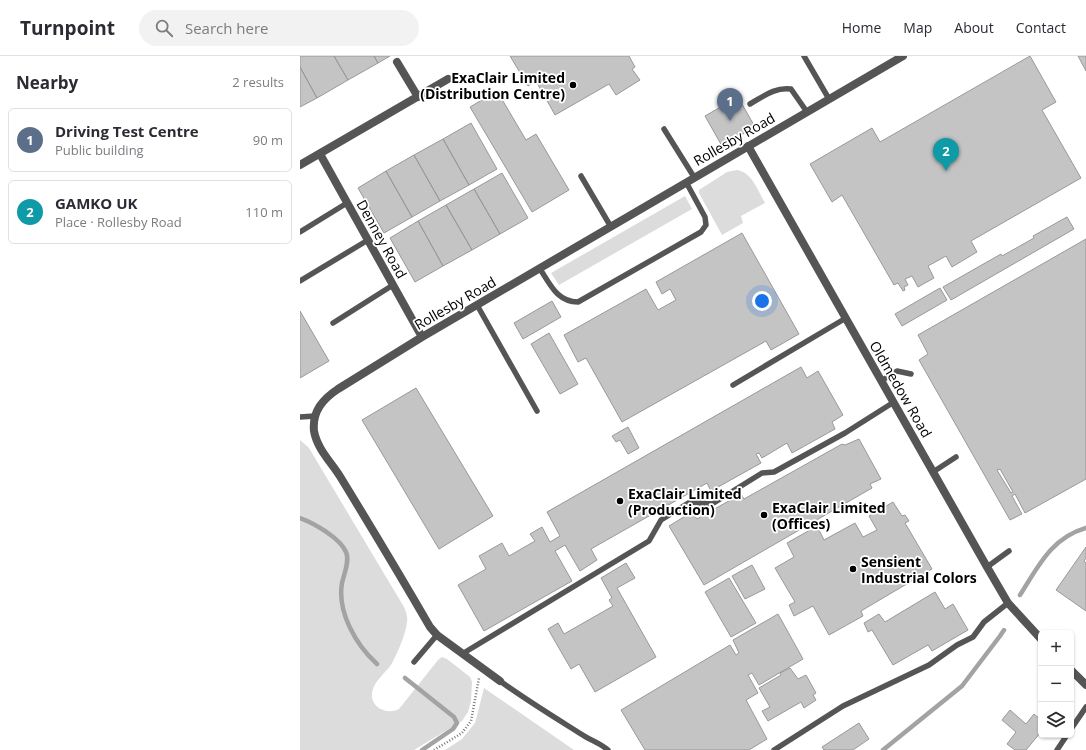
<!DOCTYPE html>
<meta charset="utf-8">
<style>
:root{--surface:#fff;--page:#f2f2f3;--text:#2b2b33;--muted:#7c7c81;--line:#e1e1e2;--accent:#d93025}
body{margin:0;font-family:"Open Sans",sans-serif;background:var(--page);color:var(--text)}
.controls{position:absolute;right:12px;bottom:12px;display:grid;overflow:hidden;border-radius:6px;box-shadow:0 1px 3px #0004}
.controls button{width:36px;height:36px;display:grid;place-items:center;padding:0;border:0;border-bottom:1px solid var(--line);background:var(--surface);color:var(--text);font:20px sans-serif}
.you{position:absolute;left:462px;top:245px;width:14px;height:14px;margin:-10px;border:3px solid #fff;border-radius:50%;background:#1a73e8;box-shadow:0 0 0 6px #1a73e833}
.badge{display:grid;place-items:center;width:26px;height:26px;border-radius:50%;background:var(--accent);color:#fff;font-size:13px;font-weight:700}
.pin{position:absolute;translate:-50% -33px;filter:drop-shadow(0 1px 2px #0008)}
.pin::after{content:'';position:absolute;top:21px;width:14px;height:12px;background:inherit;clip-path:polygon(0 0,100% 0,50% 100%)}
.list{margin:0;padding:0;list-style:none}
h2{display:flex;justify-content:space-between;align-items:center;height:52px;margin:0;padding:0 16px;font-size:17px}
h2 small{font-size:13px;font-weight:400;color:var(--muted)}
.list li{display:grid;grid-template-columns:26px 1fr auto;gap:12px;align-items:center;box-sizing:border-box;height:64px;margin:0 8px 8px;padding:0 8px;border:1px solid var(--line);border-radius:6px}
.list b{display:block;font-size:15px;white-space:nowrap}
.list p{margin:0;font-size:13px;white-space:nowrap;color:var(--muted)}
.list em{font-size:13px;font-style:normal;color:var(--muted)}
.icon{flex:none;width:22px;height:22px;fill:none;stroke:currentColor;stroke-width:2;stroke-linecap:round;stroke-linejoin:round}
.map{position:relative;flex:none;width:786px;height:694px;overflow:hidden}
header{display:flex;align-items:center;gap:24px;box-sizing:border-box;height:56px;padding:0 20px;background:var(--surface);border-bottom:1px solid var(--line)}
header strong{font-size:19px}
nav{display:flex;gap:22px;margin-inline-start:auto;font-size:14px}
.search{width:280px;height:36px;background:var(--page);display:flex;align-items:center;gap:10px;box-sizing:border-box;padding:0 14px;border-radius:22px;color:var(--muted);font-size:15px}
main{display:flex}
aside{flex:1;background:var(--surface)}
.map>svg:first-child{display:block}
.green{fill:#dcdcdc}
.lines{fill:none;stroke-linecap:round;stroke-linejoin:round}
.stream{stroke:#a3a3a3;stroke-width:4.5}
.building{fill:#c4c4c4;stroke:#999;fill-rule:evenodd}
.path{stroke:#777;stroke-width:2.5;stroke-dasharray:1 2;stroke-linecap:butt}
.service{stroke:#555;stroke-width:5.5}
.minor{stroke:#555;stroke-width:8}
.poi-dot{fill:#000;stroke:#fff;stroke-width:1.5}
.labels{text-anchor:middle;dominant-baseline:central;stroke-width:3.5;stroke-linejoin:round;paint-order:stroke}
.poi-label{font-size:14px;font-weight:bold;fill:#000;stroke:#fff;text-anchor:start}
.street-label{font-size:14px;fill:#000;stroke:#fff}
</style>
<header>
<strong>Turnpoint</strong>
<div class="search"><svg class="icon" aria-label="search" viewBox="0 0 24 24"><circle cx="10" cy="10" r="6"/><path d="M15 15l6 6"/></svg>Search here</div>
<nav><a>Home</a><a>Map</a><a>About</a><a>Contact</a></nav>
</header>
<main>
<aside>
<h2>Nearby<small>2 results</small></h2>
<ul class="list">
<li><span class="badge" style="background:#5c6f8a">1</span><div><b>Driving Test Centre</b><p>Public building</p></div><em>90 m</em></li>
<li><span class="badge" style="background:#0f9aa8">2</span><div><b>GAMKO UK</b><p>Place · Rollesby Road</p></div><em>110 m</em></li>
</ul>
</aside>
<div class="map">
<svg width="786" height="694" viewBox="0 0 786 694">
<rect width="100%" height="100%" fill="#fff"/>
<path class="green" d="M437 114C452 116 458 135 465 147L441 160 443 167 422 179 399 137V134L427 116Z
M385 140 392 153 259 229 251 217Z
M0 384 9 392 104 551C106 555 108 561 107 566 106 578 97 598 91 609 85 617 76 624 73 633 67 650 86 660 99 653L138 604 142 601 147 603 170 621 172 626 171 645 168 656 162 665 114 694H0Z
M184 632 274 694H145L162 683 175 667Z"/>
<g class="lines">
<path class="stream" d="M0 462C14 467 40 482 46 496 50 505 44 518 42 527 37 556 56 589 77 608
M720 539C738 511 751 482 786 472
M105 622 154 661 157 667 153 673 122 694
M583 694 662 630 700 580 704 574"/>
</g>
<path class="building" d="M0 0H34L48 24 17 42 0 11Z
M34 0H74L78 7 48 24Z
M74 0H90L78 7Z
M210 0H329L335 11 332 13 340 24 316 39 309 28 255 59 236 25 228 30Z
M730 0 756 46 742 54 781 122 671 185 677 196 652 211 646 200 628 210 634 222 618 231 612 220 605 223 608 229 604 231 605 234 603 235 598 227 594 229 542 139 532 146 510 108 572 72 580 86Z
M778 0H786V15Z
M0 11 17 42 0 51Z
M197 35 226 84 236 78 269 134 232 156 170 51Z
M438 41 455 71 422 90 405 60Z
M171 67 197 113 169 129 143 83Z
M143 83 169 129 140 145 114 99Z
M114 99 140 145 112 161 86 115Z
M86 115 112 161 84 177 58 132Z
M202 117 228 162 200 178 174 133Z
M174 133 200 178 172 194 146 149Z
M146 149 172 194 143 210 118 165Z
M767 161 774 173 651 244 643 231 701 198 702 200 734 182 733 180Z
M118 165 143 210 115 226 90 182Z
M442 177 499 278 471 294 466 285 322 366 286 302 278 306 264 279 346 233 358 254 376 244 370 233 362 238 356 226Z
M786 183V423L725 457 715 438 712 440 722 458 710 464 619 304 628 298 618 279ZM700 413 713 436 711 437 697 414Z
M640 232 647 244 602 270 595 258Z
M252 245 261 261 223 283 214 267Z
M0 255 29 305 0 322Z
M249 277 278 328 260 338 231 288Z
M501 311 507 322 518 315 543 359 532 366 535 373 492 397 487 387 462 402 459 397 456 398 461 407 411 435 407 427 291 493 297 504 280 515 265 489 255 495 272 525 184 575 158 529 186 513 179 500 202 487 209 500 235 485 230 478 242 471 250 486 260 480 247 456Z
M116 332 193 460 139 493 62 364Z
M328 371 339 392 328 398 320 384 316 386 312 380Z
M559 383 581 423 570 428 572 432 404 529 369 470 392 456 397 463 441 438 444 443 542 388 545 389Z
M593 446 602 460 605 459 609 465 605 467 632 513 561 555 563 560 529 579 513 550 494 560 489 549 495 546 475 512 494 501 487 487 517 470 524 484 555 467 563 481 577 474 569 460Z
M786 491V502L784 505 786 507V555L756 534Z
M326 507 335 522 317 532 356 601 295 636 279 608 271 613 248 573 258 567 264 578 313 550 309 544 312 542 301 522Z
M452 509 465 533 445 543 432 520Z
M429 522 456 567 431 581 405 536Z
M635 536 645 553 653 548 668 574 632 595 628 589 593 609 572 574 568 576 564 567 579 558 585 566Z
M478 558 503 603 459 629 452 617 448 619 458 637 446 644 467 683 449 694H345L321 654 430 589 436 599 439 597 433 584Z
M490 612 498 623 506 619 516 637 513 639 516 644 504 652 501 646 468 665 462 655 470 651 459 632 481 619 480 617Z
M710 654 726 668 734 658 741 664V676L726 694H715L707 688 716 676 702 664Z
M559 667 569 683 553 694H524L522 691Z"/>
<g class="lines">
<path class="path" d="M134 694 162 677 171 665 179 622"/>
<path class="service" d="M504 0 529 43
M450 48C464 40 475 31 491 33L507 56
M364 73 394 121
M281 120 311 171
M0 176 47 147
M240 213C250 228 257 246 278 246L401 176 406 169 405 161 386 126
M0 225 68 184
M177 249 237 355
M33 267 93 229
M581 325 597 315 611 318
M433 329 546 262
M0 361 15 360
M633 416 656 401
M687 511 709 495
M162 598 349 485 361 464 390 446 412 448 462 417 474 416 545 377 594 346
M114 606 137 579
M200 625C226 644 254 661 281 678 290 684 300 687 308 694
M771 673 786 651
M474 694 543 650 629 609 657 589 673 581 684 566 708 547
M757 694 767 679"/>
<path class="minor" d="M97 6 118 41
M448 90 687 511 708 547 741 583
M20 98 122 281
M0 109 148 23
M771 614 786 629
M200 625 137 579 130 571C101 521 71 471 41 422 32 407 17 393 14 375 12 355 23 343 38 333L122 281 603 0"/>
</g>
<g class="poi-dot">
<circle cx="273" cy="29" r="4"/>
<circle cx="320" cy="445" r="4"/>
<circle cx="464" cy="459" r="4"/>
<circle cx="553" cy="513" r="4"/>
</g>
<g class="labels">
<g class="poi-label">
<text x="265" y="21" text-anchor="end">ExaClair Limited<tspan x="265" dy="16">(Distribution Centre)</tspan></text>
<text x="328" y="437">ExaClair Limited<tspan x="328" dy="16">(Production)</tspan></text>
<text x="472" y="451">ExaClair Limited<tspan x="472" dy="16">(Offices)</tspan></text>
<text x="561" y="505">Sensient<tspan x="561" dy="16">Industrial Colors</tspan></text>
</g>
<g class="street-label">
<text transform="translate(434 83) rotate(-30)">Rollesby Road</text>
<text transform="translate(82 183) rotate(61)">Denney Road</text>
<text transform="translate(155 247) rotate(-30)">Rollesby Road</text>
<text transform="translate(601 333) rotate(60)">Oldmedow Road</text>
</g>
</g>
</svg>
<div class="controls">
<button>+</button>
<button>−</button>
<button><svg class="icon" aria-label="layers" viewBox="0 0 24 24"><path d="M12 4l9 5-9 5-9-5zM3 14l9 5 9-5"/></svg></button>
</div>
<div class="you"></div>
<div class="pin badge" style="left:430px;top:65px;background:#5c6f8a">1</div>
<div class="pin badge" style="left:646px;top:115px;background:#0f9aa8">2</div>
</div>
</main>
